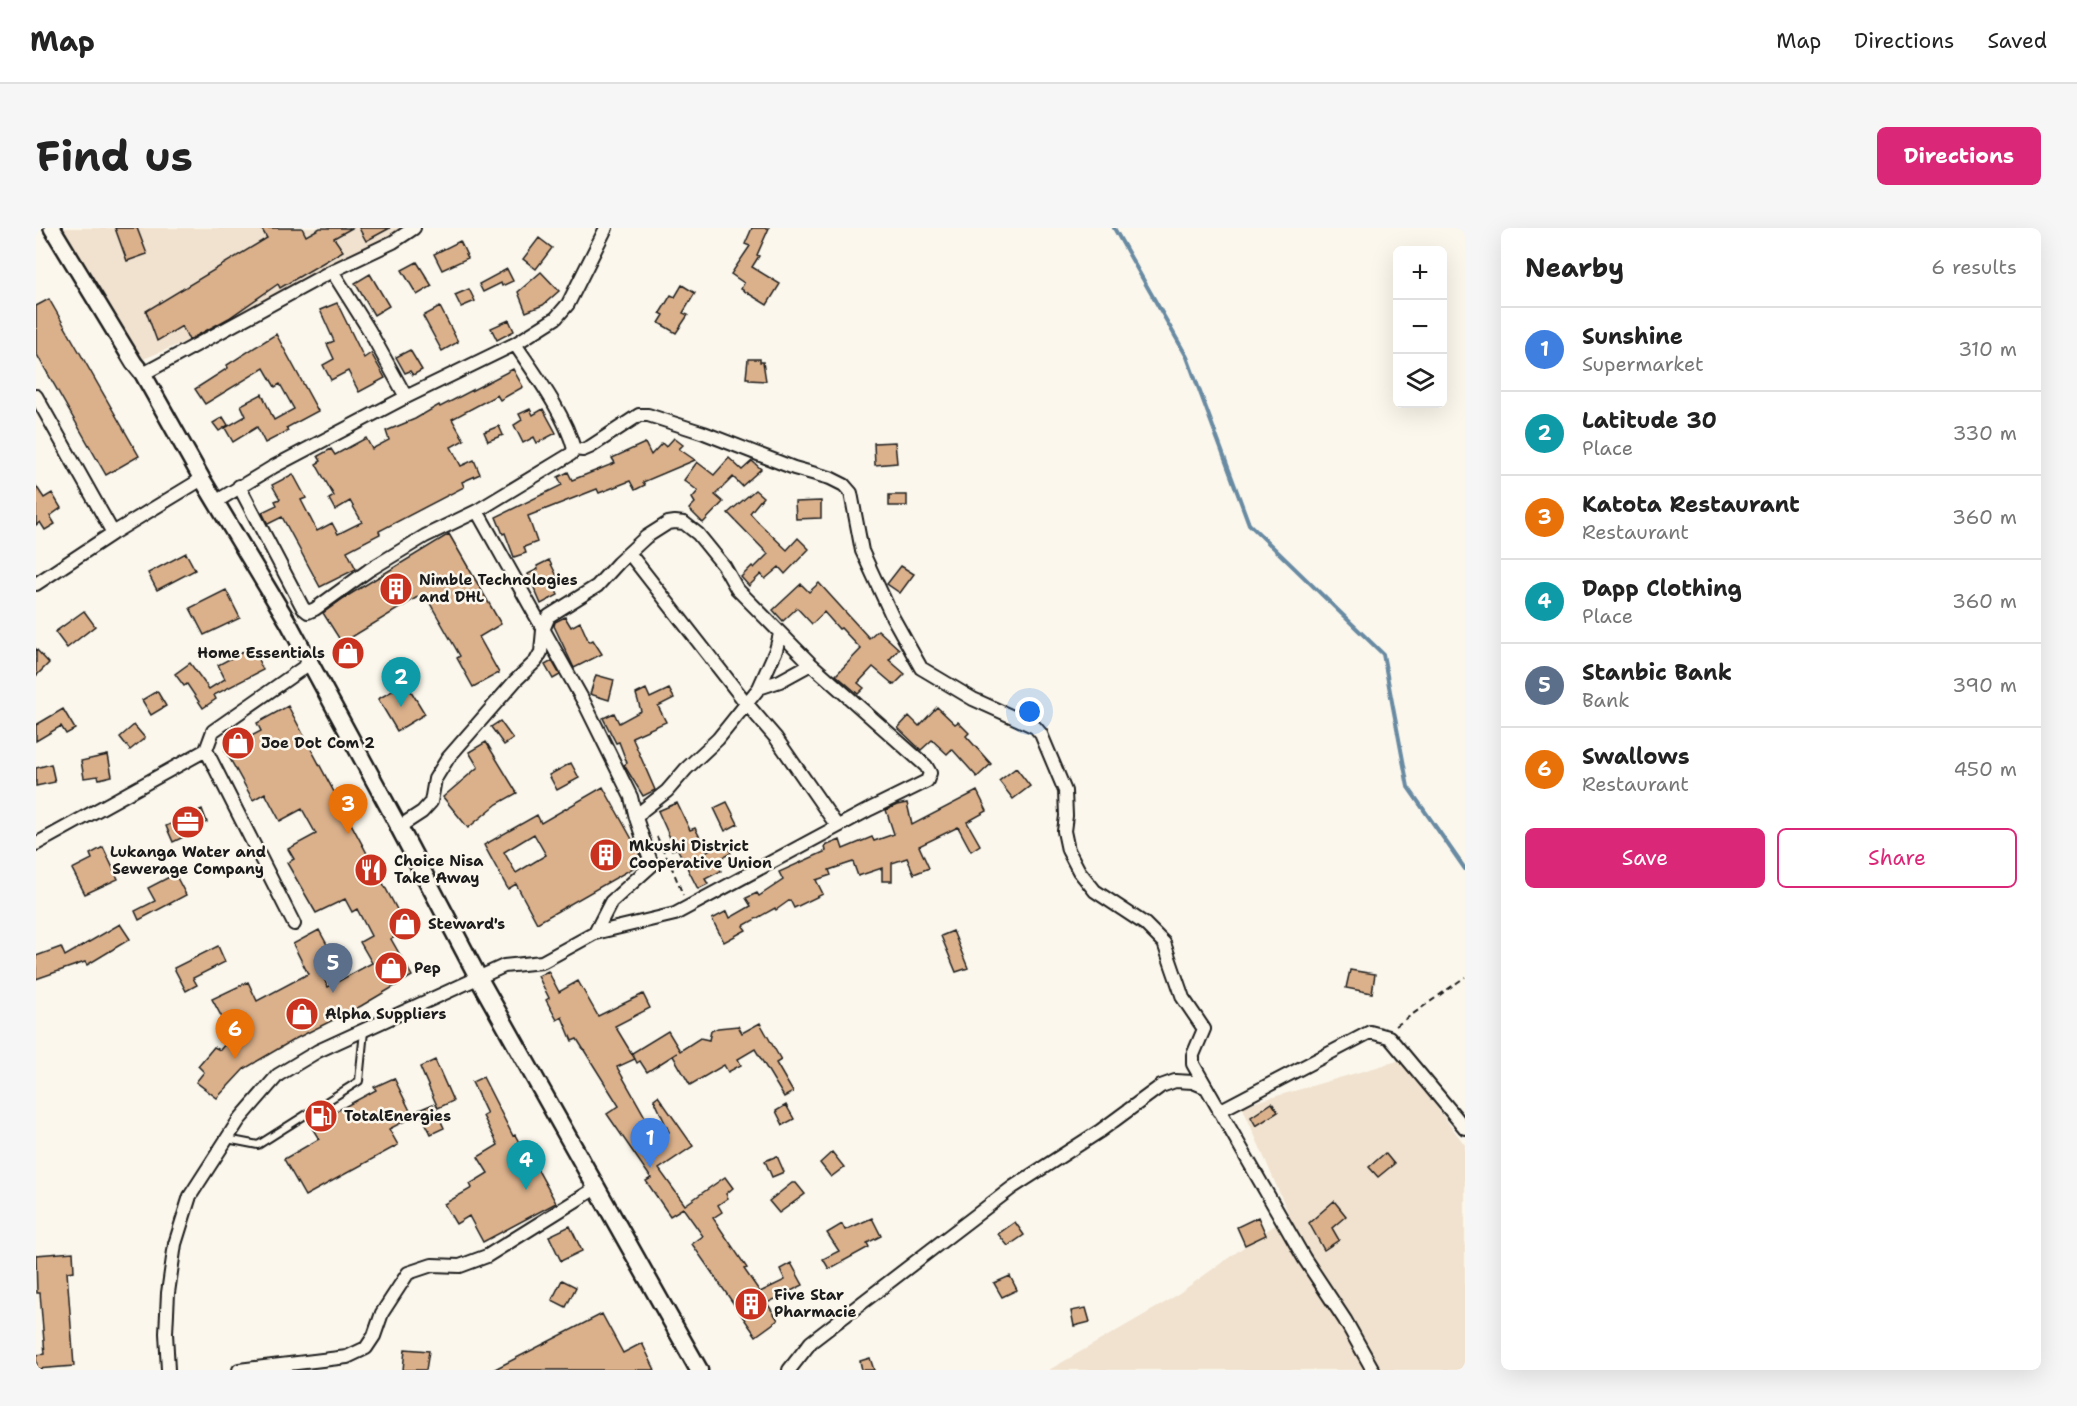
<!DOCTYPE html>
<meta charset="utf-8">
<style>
:root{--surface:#fff;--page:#f6f6f6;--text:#222;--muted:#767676;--line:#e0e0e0;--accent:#db2777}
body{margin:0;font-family:"Shantell Sans",sans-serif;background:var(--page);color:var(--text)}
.controls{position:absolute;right:18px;top:18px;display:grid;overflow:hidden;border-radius:9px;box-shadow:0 6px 24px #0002}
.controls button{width:54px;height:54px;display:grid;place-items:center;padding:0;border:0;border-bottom:2px solid var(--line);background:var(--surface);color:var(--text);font:30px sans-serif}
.you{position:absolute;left:994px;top:484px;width:21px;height:21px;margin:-15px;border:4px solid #fff;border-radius:50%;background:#1a73e8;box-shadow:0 0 0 9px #1a73e833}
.badge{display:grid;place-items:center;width:39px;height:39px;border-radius:50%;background:var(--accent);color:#fff;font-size:20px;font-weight:700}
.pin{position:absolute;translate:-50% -50px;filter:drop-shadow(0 2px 3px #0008)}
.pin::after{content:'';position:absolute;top:32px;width:21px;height:18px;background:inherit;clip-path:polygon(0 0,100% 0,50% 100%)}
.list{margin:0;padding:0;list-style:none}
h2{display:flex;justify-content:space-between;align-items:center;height:78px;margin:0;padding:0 24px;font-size:26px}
h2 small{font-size:20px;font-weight:400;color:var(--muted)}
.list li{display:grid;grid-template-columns:39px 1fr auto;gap:18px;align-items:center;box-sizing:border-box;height:84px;padding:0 24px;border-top:2px solid var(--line)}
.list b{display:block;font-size:22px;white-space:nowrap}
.list p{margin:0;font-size:20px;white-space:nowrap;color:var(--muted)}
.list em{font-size:20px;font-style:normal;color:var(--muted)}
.actions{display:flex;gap:12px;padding:18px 24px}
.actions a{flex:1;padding:14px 0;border:2px solid var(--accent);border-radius:9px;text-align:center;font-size:21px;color:var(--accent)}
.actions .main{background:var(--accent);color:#fff}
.icon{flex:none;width:33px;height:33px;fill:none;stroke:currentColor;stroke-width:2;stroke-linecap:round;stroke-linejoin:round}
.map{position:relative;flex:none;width:1429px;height:1142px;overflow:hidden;border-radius:9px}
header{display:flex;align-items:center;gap:36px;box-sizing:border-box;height:84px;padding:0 30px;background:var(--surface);border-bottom:2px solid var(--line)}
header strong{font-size:28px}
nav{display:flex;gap:33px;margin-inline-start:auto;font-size:21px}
.intro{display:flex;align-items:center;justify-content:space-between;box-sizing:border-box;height:144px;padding:0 36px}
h1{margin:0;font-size:42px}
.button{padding:15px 27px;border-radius:9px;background:var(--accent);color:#fff;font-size:21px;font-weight:700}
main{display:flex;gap:36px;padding:0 36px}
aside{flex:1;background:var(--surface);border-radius:9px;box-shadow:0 6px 24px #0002}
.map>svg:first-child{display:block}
.built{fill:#f1e2cf}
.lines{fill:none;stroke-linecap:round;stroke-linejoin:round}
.stream{stroke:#688aa2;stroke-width:4}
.building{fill:#dbb18c;stroke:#1c1c1c;stroke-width:1.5;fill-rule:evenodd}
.service-casing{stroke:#1c1c1c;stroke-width:10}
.minor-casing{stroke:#1c1c1c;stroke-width:16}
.tertiary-casing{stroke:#1c1c1c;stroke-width:20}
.secondary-casing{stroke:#1c1c1c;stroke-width:21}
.path{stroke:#1c1c1c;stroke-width:2;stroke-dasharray:6 4.5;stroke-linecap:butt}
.service{stroke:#fbf7ec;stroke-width:6}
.minor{stroke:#fbf7ec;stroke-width:12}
.tertiary{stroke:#fbf7ec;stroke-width:15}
.secondary{stroke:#fbf7ec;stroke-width:16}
.labels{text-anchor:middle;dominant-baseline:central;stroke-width:5;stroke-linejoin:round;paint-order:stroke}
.poi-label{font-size:15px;font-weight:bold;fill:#1c1c1c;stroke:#fbf7ec;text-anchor:start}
</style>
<header>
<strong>Map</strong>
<nav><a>Map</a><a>Directions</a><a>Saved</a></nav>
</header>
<div class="intro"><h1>Find us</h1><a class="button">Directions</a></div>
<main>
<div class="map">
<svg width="1429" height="1142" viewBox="0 0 1429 1142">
<rect width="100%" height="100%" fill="#fbf7ec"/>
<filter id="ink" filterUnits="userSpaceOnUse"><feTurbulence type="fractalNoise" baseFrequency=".0167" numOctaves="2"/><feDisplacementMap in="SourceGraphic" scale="12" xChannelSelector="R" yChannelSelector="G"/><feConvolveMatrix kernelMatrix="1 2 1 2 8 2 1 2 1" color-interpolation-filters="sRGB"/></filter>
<g filter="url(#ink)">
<path class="built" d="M16 0H371L294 53 98 135Z
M1365 832 1429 917V1142H1013L1132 1073 1253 987 1206 878Z"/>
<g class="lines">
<path class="stream" d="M1078 0 1151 129 1213 296 1347 426 1372 559 1429 641"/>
</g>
<path class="building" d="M79 0H101L111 26 91 33Z
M225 0H266L270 8 284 0H316L298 10 307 23 244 60 242 56 193 90 153 112 146 98 121 113 110 83 231 10Z
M323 0H354L330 13Z
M716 0H733L721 27 723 28 716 39 744 56 731 77 705 61 708 55 695 46 714 18 709 16Z
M503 10 516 20 500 41 487 31Z
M424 13 432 30 406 42 398 26Z
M381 34 396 58 381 67 366 42Z
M471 41 477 53 466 58 465 55 447 64 443 56Z
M505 44 523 63 507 77 490 84 482 64Z
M334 46 353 78 338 87 319 55Z
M646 57 659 65 647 85 652 87 640 105 623 95 628 87 624 85 635 67 639 69Z
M433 61 439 73 425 79 419 67Z
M13 71 103 228 70 247 0 125V78Z
M301 75 328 130 335 125 349 150 323 164 312 143 295 152 287 137 298 131 291 116 298 113 284 82Z
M404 79 422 114 406 123 387 88Z
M473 92 478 103 461 112 455 100Z
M240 106 282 183 250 200 252 203 229 215 221 199 197 214 189 200 210 188 205 177 226 166 238 192 258 181 244 156 239 159 228 140 169 176 159 161 192 140 191 137Z
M374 122 386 142 377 147 374 143 369 145 360 129Z
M712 131H724V134H727L730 153 713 152V150H710Z
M477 141 487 159 464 172 461 167 416 191 428 212 415 219 425 238 438 232 444 246 426 254 428 259 343 303 344 306 311 323 320 341 284 359 246 289 232 296 226 284 241 277 239 273 244 271 236 257 257 246 270 270 265 272 281 303 296 295 302 306 326 294 314 273 299 282 293 271 298 268 280 236 285 233 282 228 295 221 299 227 330 210 336 221 353 212 350 203 379 191 403 177 404 179Z
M494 181 497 187 507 181 520 205 501 215 498 209 487 215 478 197 486 192 483 186Z
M187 189 192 197 183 203 177 195Z
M463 198 467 207 452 213 448 204Z
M638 210 647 217 643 221 659 232 607 254 609 257 599 262 594 253 563 265 561 261 492 288 501 314 488 319 490 325 478 329 469 305 467 306 460 289 526 257 522 249 532 244 536 252 549 247 579 235 576 230 609 215 615 227 626 215 630 219Z
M859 214 861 235 839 237 838 215Z
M693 230 706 242 716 233 725 241 706 258 697 249 679 267 687 274 667 295 653 281 659 275 656 270 662 263 648 252 661 234 678 247Z
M0 258 8 270 16 265 25 280 14 288 19 296 9 302 4 294 0 297Z
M719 262 727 269 714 285 722 294 751 322 762 310 773 321 749 346 743 339 729 351 725 346 713 358 705 349 716 338 718 340 732 326 692 285Z
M853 267H871V278H853Z
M785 273V290L760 291 759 274Z
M413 306 465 396 443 409 463 445 437 459 421 430 424 428 388 365 306 415 287 385 308 370Z
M150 325 159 342 121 362 112 345Z
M513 332 522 350 515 353 522 367 505 376 492 346 502 341 501 338Z
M865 338 878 346 864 365 851 356Z
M783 355 833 410 842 402 863 421 853 432 869 446 858 457 837 439 822 455 828 460 822 466 800 447 825 421 805 400 803 401 788 384 776 396 761 380 747 393 737 382 765 356 773 364Z
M190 362 204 390 168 407 154 380Z
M48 383 59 398 31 420 19 404Z
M529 389 535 399 544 394 553 414 557 412 566 426 538 440 518 398 519 394Z
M216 419 227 442 178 467 180 471 167 480 151 456 148 458 139 446 154 435 173 461 189 451 182 437Z
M0 421 13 435 0 448Z
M516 433 524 447 517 451 509 437Z
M560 447 578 452 573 472 554 466Z
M370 455 389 486 361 503 342 471Z
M610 461 614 470 633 461 638 470 622 478 630 494 596 509 619 562 607 568 588 537 591 535 583 514 580 515 567 490 578 485 583 495 605 483 600 466Z
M121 463 130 478 115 487 106 472Z
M252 478 372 702 355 711 376 748 325 778 259 811 208 841 181 870 160 854 168 844 162 838 178 819 184 822 196 808 176 771 212 754 221 773 272 746 257 716 283 702 295 724 279 732 292 759 336 735 324 714 335 708 321 681 316 684 309 671 280 685 251 635 258 631 252 621 280 606 266 581 244 593 229 565 217 572 189 522 225 503 221 495Z
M901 479 919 496 922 494 933 505 930 508 955 536 941 549 916 521 911 526 896 512 885 522 862 500 873 488 883 498Z
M27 481 39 501 30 506 25 498 0 513V497Z
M464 493 477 511 468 517 455 499Z
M98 497 109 510 94 522 84 509Z
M450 514 481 565 461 576 432 600 407 569 442 539 433 524Z
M72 527 76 548 63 551 62 548 48 550 45 533Z
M535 535 543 550 521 562 513 547Z
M15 536 19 554 0 558V540Z
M980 540 994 558 977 571 963 553Z
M567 559 602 622 606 635 501 695 480 656 472 661 448 617 501 587 505 595ZM498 606 510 627 480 645 468 624Z
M941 563 951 583 931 594 944 617 935 623 922 599 883 618 893 640 878 646 871 630 856 635V653H846V640L822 648 817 634 793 642 795 647 780 652 787 666 758 680 754 672 740 682 739 680 707 698 710 702 688 714 676 691 691 683 694 690 715 678 710 670 721 665 723 668 747 652 743 644 790 623 789 618 804 612 807 621 836 609 838 613 858 606 850 582 861 577 871 575 876 597Z
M691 574 702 596 689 603 678 580Z
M641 575 654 602 659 600 671 623 689 614 695 625 680 633 685 643 669 651 672 656 662 661 641 620 636 622 632 614 635 612 622 583Z
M166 581 171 594 154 601 156 605 137 614 130 598Z
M67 619 82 651 49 666 36 641 56 631 54 626Z
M139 646 150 667 103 692 99 683 119 673 112 660Z
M84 696 94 711 51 737 49 734 0 751V728L25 719 29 728Z
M917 703 932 740 920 744 905 708Z
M182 718 189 734 157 750 161 757 150 763 138 740Z
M1314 742 1339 746 1336 765 1310 760Z
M512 743 523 764 542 753 562 788 607 766 614 780 579 798 599 831 581 839 621 910 633 904 618 871 622 868 657 918 623 941 649 977 689 949 697 960 690 966 692 970 682 977 686 984 677 990 711 1040 708 1041 724 1064 749 1052 744 1041 755 1035 767 1057 731 1075 742 1092 720 1108 656 1016 667 1008 647 980 634 988 610 953 615 950 571 886 583 878 541 811 536 813 526 789 521 792 510 772 513 770 502 748Z
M724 795 745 832 740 835 757 864 748 869 719 821 702 831 705 837 692 844 688 837 654 857 637 828 641 825 611 844 604 833 601 835 596 825 632 803 644 823 664 810 673 812 675 803 682 800 702 798 706 805Z
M399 832 417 873 402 880 384 839Z
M447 849 477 908 479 907 489 925 492 924 520 975 447 1014 433 988 420 996 408 976 436 960 434 956 452 945 442 929 462 917 447 888 451 886 436 854Z
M358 850 377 889 353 901 362 917 269 968 248 931 283 911 271 892 295 877 299 884 340 862 338 859Z
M1236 875 1242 884 1220 898 1215 889Z
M397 876 408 900 395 906 383 882Z
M750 877 758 891 747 897 740 883Z
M796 924 808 939 795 949 784 935Z
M1349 925 1358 936 1342 949 1333 939Z
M741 928 748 944 736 949 729 933Z
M756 955H760L769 966 743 985 733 973Z
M1298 973 1310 988 1296 1000 1303 1012 1288 1022 1273 995Z
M1222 989 1230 1007 1209 1017 1201 999Z
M836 990 845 1008 831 1015 833 1019 793 1041 787 1031 803 1023 791 1005 806 996 809 1002Z
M979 994 988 1007 972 1018 962 1006Z
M534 998 546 1023 525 1033 513 1008Z
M37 1024 38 1043 31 1044 38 1138 1 1141 0 1127 9 1126 4 1065H1L0 1027Z
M974 1048 981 1062 966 1069 958 1055Z
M526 1052 540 1059 530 1079 516 1072Z
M1050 1080 1054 1094 1038 1098 1035 1083Z
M566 1086 587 1125 606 1115 619 1142H457Z
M369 1121 393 1123 390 1142H367Z
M834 1130 838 1142H826L824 1133Z"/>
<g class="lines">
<defs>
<path id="service" d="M191 911 222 917 323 853 328 803"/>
<path id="minor" d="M296 43 333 102 370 169
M107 146 296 43 357 14 378 0
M0 168 77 305
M538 221 547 222 554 219 603 187H612L668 205 758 240 794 250 808 257 815 265 826 323 856 388 885 440 937 471 999 499 1005 506 1029 563 1030 588 1028 603 1032 622 1043 643 1059 663 1109 696 1128 715 1147 770 1168 801 1157 827V836L1268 1030 1309 1092 1337 1142
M203 258 267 380 272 384 279 381 333 342 389 308 441 283 535 226 538 221C529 186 499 146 479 116
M181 273 237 239 370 169 479 116 520 90 532 76 570 0
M441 283 548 474 595 569 600 590
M593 325 710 475 740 510 801 598
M0 356 77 305 166 251
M723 460 744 453 775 436
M170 522 258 696
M0 616 170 522 177 503 274 435
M559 705 575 674 616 637 600 590 607 582 631 563 650 541 682 511 723 460 740 422 744 406
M1183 883 1334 804 1353 809 1429 900
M132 1142 130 1105 132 1065 139 1016 154 968 203 892 242 847 282 823 468 738 506 734 559 705 639 686 834 581 891 553 894 545 890 538 775 436 701 361 688 338 662 306 648 295 639 294 632 295 610 309 582 335 561 358 513 388 507 402 505 424 500 433 480 452 412 530 399 551 395 574 386 584 363 599
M203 1142 311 1129 330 1120 338 1108 346 1085 372 1045 396 1037 424 1038 451 1028 560 960
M753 1142 775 1114 913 1008 977 959 1064 903 1125 858 1139 853 1157 854 1169 859"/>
<path id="tertiary" d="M16 0 98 135 107 146 166 251 252 394 363 599"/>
<path id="secondary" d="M363 599 442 749 663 1142"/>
</defs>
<use href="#service" class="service-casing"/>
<use href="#minor" class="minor-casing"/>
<use href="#tertiary" class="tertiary-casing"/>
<use href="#secondary" class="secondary-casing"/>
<path class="path" d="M621 609 636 640 647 667
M1360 798 1429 749"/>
<use href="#service" class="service"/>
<use href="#minor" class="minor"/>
<use href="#tertiary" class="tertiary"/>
<use href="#secondary" class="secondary"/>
</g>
</g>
<defs>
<symbol id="building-disc" viewBox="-11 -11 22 22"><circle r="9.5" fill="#c8321e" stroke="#fbf7ec"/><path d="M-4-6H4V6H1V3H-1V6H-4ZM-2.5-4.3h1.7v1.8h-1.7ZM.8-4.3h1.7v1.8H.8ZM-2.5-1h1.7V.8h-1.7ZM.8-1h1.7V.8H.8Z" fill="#fff"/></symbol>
<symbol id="shop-disc" viewBox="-11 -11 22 22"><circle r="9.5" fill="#c8321e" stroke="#fbf7ec"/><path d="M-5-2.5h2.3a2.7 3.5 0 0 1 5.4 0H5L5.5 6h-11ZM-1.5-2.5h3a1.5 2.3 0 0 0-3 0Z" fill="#fff"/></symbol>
<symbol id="office-disc" viewBox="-11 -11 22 22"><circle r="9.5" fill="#c8321e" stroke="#fbf7ec"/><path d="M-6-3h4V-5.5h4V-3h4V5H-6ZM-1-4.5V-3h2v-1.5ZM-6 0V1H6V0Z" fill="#fff"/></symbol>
<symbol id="restaurant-disc" viewBox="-11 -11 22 22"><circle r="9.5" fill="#c8321e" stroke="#fbf7ec"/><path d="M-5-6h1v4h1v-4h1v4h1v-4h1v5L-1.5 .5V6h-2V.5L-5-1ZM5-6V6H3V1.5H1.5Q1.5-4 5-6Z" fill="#fff"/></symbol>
<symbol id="fuel-disc" viewBox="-11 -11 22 22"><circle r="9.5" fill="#c8321e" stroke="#fbf7ec"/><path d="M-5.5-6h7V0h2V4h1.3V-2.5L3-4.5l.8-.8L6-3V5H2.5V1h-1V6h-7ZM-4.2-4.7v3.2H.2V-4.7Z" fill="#fff"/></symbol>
</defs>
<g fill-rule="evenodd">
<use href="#building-disc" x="341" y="342" width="38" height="38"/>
<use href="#shop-disc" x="293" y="406" width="38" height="38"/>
<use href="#shop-disc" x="183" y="496" width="38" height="38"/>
<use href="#office-disc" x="133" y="575" width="38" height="38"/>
<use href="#building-disc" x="551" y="608" width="38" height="38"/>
<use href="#restaurant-disc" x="316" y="623" width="38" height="38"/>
<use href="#shop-disc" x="350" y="677" width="38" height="38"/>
<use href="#shop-disc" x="336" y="721" width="38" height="38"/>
<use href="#shop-disc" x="247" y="767" width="38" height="38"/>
<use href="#fuel-disc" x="266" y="869" width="38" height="38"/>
<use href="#building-disc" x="696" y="1057" width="38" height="38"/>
</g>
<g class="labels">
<g class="poi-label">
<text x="383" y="352">Nimble Technologies<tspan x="383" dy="17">and DHL</tspan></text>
<text x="289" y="425" text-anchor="end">Home Essentials</text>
<text x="225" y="515">Joe Dot Com 2</text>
<text x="593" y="618">Mkushi District<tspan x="593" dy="17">Cooperative Union</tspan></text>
<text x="152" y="624" text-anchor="middle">Lukanga Water and<tspan x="152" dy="17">Sewerage Company</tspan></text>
<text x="358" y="633">Choice Nisa<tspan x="358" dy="17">Take Away</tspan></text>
<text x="392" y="696">Steward's</text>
<text x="378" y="740">Pep</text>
<text x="289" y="786">Alpha Suppliers</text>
<text x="308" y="888">TotalEnergies</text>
<text x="738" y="1067">Five Star<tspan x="738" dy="17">Pharmacie</tspan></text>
</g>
</g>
</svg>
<div class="controls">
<button>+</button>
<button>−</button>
<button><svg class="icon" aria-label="layers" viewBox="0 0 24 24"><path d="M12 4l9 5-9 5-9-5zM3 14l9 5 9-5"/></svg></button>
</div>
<div class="you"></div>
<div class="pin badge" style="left:614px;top:940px;background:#3f7fe0">1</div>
<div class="pin badge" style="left:365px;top:479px;background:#0f9aa8">2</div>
<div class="pin badge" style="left:312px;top:606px;background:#e8710a">3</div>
<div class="pin badge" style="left:490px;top:962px;background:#0f9aa8">4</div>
<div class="pin badge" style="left:297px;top:765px;background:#5c6f8a">5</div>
<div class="pin badge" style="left:199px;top:831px;background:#e8710a">6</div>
</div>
<aside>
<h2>Nearby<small>6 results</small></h2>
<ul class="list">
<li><span class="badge" style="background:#3f7fe0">1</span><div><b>Sunshine</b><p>Supermarket</p></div><em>310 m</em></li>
<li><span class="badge" style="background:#0f9aa8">2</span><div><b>Latitude 30</b><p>Place</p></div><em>330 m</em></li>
<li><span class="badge" style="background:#e8710a">3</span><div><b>Katota Restaurant</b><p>Restaurant</p></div><em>360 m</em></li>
<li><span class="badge" style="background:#0f9aa8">4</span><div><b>Dapp Clothing</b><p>Place</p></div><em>360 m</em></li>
<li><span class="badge" style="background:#5c6f8a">5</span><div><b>Stanbic Bank</b><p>Bank</p></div><em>390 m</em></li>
<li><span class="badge" style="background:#e8710a">6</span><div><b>Swallows</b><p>Restaurant</p></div><em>450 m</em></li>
</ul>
<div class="actions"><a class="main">Save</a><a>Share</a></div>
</aside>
</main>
